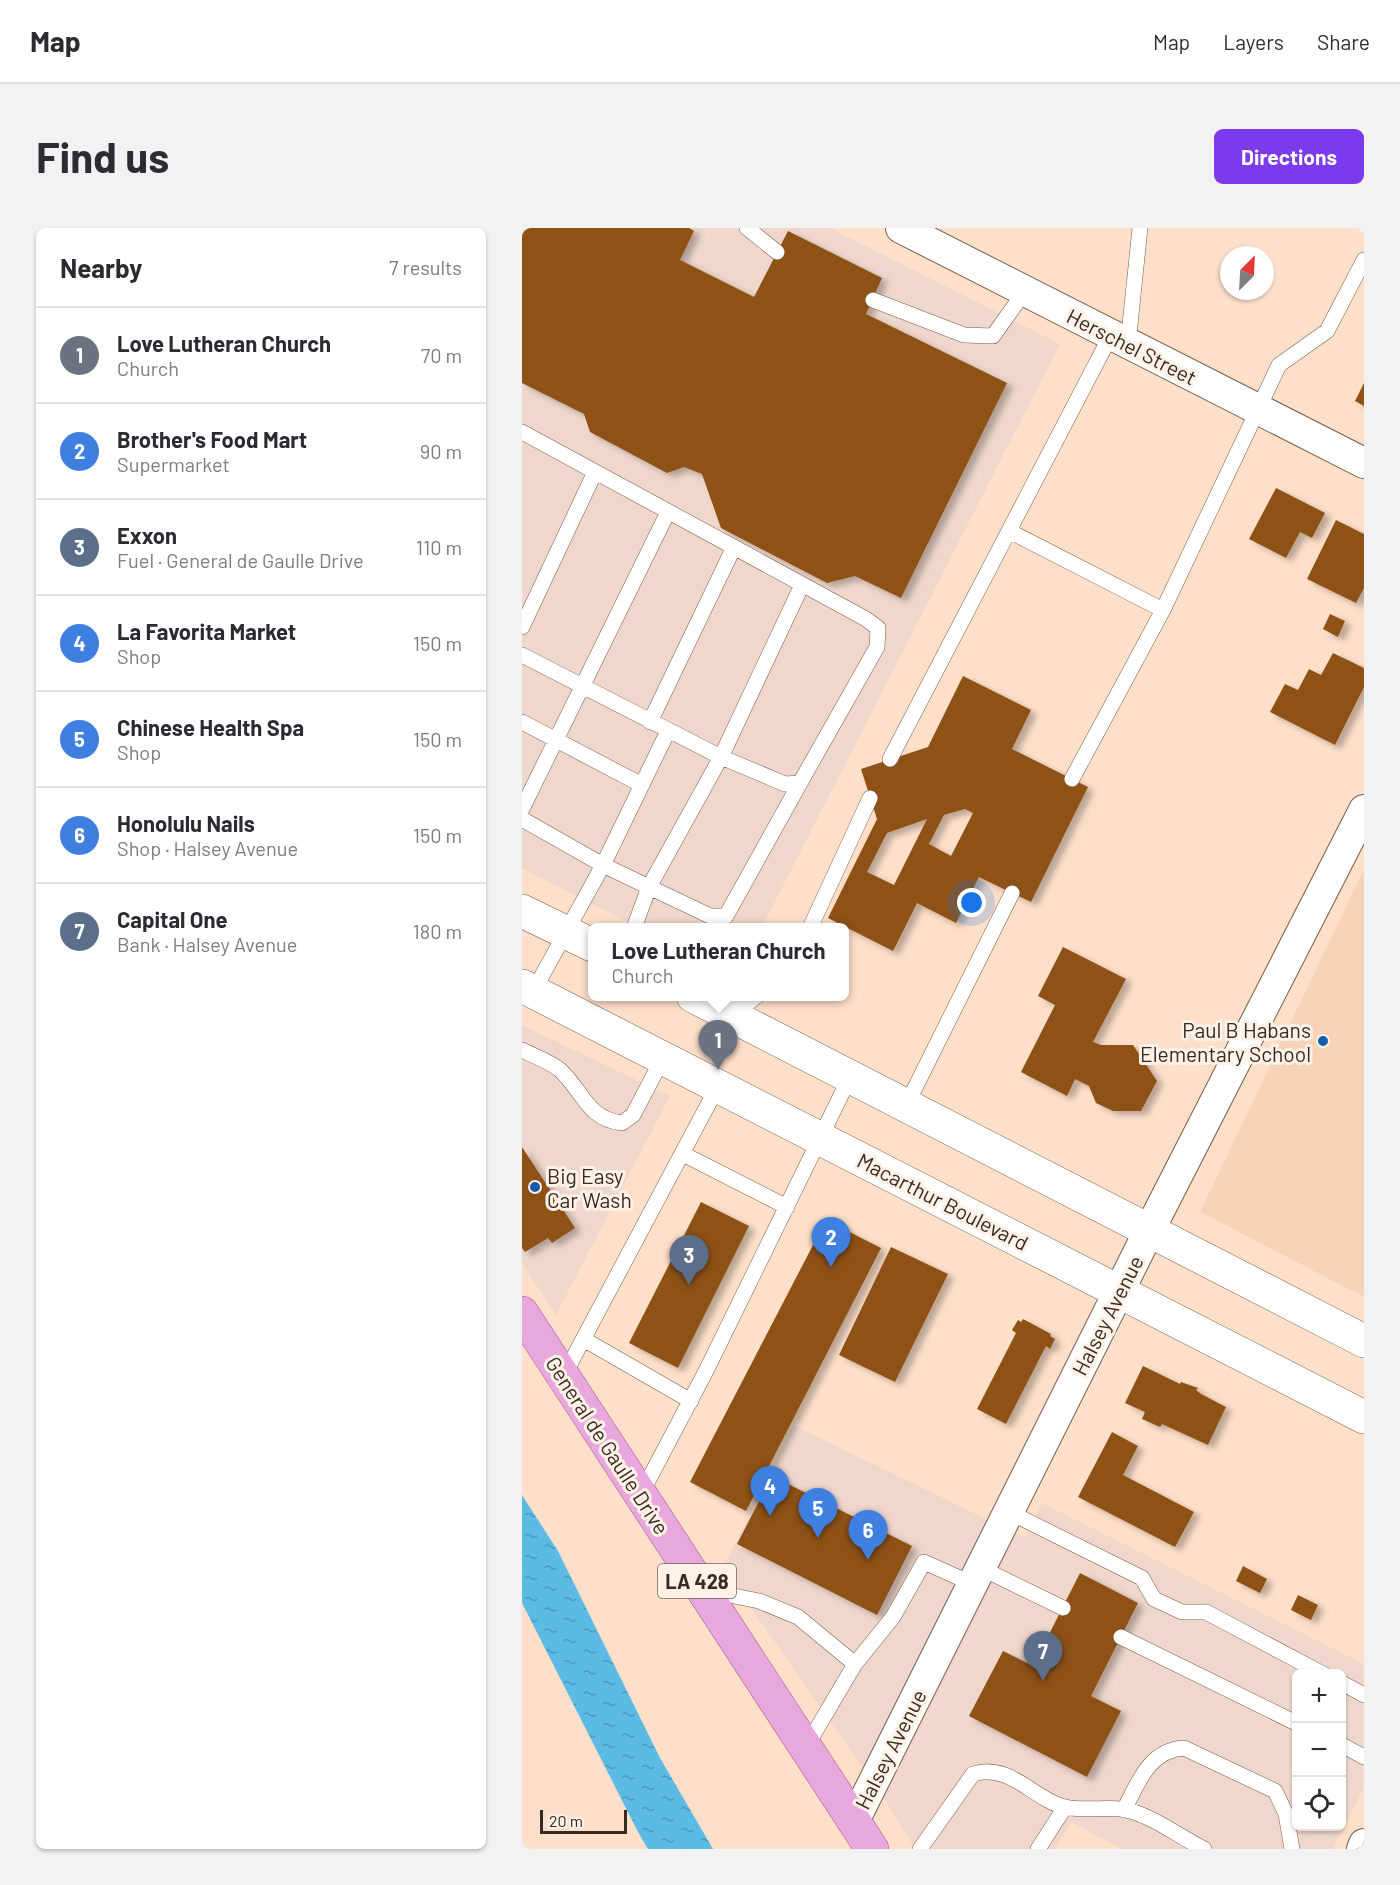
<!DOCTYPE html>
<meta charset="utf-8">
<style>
:root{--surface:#fff;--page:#f2f2f3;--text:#2b2b33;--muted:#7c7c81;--line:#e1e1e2;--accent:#7c3aed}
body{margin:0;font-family:Barlow,sans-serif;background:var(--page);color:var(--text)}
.controls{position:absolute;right:18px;bottom:18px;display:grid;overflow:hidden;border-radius:9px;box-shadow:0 2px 4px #0004}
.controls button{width:54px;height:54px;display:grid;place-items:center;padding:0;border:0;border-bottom:2px solid var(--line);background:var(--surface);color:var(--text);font:30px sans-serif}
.compass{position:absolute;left:698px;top:18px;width:54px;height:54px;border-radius:50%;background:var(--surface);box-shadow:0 2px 4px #0004;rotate:24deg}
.scale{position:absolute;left:18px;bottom:15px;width:87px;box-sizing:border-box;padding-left:6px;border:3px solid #362b22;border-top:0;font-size:16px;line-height:21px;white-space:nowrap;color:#362b22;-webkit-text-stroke:4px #fdf1e8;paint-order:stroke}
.you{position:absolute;left:450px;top:675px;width:21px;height:21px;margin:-15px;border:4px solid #fff;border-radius:50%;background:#1a73e8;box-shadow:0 0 0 9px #1a73e833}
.badge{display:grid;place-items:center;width:39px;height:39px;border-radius:50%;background:var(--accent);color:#fff;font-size:20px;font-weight:700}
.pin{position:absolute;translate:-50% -50px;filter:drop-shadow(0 2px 3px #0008)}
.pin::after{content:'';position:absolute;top:32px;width:21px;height:18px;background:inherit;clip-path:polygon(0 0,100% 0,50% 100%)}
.popup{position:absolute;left:66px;top:695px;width:261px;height:78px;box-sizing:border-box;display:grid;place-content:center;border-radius:9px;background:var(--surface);filter:drop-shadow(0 2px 4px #0005);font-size:20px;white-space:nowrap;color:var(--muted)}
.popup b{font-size:22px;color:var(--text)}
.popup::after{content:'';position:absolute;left:50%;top:100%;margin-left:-12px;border:12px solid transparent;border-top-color:var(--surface)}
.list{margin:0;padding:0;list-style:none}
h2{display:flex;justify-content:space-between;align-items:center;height:78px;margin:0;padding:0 24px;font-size:26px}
h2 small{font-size:20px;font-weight:400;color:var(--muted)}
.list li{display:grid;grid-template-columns:39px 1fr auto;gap:18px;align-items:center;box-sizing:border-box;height:96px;padding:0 24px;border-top:2px solid var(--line)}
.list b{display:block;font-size:22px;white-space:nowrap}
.list p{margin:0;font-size:20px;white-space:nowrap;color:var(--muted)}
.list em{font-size:20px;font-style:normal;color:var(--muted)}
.icon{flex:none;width:33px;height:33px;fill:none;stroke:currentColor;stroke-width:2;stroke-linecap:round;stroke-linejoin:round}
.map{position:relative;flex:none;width:842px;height:1621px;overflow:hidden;border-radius:9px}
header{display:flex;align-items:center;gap:36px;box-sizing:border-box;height:84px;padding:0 30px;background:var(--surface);border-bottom:2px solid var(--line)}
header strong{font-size:28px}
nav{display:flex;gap:33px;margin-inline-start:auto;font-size:21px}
.intro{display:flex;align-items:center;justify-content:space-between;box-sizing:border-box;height:144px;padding:0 36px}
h1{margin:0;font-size:42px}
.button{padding:15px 27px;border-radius:9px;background:var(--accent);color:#fff;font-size:21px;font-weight:700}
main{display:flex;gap:36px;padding:0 36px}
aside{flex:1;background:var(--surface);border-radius:9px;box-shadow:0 2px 4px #0004}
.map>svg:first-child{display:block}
.commercial{fill:#efd7cc;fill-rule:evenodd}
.built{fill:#f7d3b8}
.water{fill:url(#water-ripples)}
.building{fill:#8e5113;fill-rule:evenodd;filter:url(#shadow)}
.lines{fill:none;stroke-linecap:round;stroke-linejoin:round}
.service-casing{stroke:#755c48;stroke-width:16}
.minor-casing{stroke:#755c48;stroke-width:32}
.tertiary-casing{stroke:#755c48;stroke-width:34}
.primary-casing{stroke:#9f558d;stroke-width:34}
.service{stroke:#fff;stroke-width:15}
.minor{stroke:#fff;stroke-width:30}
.tertiary{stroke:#fff;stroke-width:33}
.primary{stroke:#e8a7dd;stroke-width:33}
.poi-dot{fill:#145cab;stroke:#fdf1e8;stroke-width:2}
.labels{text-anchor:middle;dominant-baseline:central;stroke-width:6;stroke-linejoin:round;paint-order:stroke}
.shield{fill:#fdf1e8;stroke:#72665d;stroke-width:1.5}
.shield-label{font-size:20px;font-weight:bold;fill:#362b22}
.street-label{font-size:21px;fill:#362b22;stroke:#fdf1e8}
.poi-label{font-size:21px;fill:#362b22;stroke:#fdf1e8;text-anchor:end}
</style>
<header>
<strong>Map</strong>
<nav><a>Map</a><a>Layers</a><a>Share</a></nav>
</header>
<div class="intro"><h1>Find us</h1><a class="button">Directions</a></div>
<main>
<aside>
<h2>Nearby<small>7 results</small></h2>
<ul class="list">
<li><span class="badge" style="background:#6b7280">1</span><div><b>Love Lutheran Church</b><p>Church</p></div><em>70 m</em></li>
<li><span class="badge" style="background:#3f7fe0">2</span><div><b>Brother's Food Mart</b><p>Supermarket</p></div><em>90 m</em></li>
<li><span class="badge" style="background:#5c6f8a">3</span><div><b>Exxon</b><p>Fuel · General de Gaulle Drive</p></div><em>110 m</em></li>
<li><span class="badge" style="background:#3f7fe0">4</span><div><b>La Favorita Market</b><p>Shop</p></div><em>150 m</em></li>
<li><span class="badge" style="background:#3f7fe0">5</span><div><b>Chinese Health Spa</b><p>Shop</p></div><em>150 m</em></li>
<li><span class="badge" style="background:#3f7fe0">6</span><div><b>Honolulu Nails</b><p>Shop · Halsey Avenue</p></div><em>150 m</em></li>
<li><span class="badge" style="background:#5c6f8a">7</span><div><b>Capital One</b><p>Bank · Halsey Avenue</p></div><em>180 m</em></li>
</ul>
</aside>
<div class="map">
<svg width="842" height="1621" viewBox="0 0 842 1621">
<defs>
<pattern id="water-ripples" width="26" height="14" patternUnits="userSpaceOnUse" patternTransform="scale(1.5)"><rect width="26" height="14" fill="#5cbbe5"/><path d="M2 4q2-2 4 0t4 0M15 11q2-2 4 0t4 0" fill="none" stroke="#4d98b9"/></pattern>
<filter id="shadow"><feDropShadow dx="6" dy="4" stdDeviation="3" flood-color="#0004"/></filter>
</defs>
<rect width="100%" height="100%" fill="#fee0ca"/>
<path class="commercial" d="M0 0H308L538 116 240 699H115L0 640Z
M0 797 148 868 34 1087 0 1035Z
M271 1197 503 1310 520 1275 842 1436V1559L811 1621H600L549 1594 533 1621H393L363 1572 201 1340ZM774 1446H820V1598H774Z"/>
<path class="built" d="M842 641V1069L678 984Z"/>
<path class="water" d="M0 1267 36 1323 138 1530 191 1621H126L116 1604 0 1375Z"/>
<path class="building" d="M0 0H167L172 3 158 32 232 69 266 3 360 50 344 86 485 155 379 370 333 348 305 355 199 300 180 246 162 239 145 245 68 204 62 186 0 155Z
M842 155V178L833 173Z
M754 260 803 285 790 310 778 304 764 330 727 311Z
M814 292 842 306V360L834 375 785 351Z
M808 386 823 393 816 409 801 401Z
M811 425 842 440V459L813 517 748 484 763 456 776 462 787 441 799 447Z
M441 448 509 482 490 521 566 559 509 674 457 649 434 695 395 675 371 723 306 690 355 591 339 541 406 519ZM443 581 451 585 429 628 407 616 422 587ZM405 591 372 657 345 644 365 605Z
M541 719 604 751 571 814 579 817H611L635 853 619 883H591L574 875 567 858 553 851 545 868 499 844 533 777 516 768Z
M0 919 53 1000 30 1015 26 1010 3 1024 0 1020Z
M179 974 227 998 156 1140 107 1115Z
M304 992 359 1020 224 1283 168 1254Z
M369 1019 426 1046 373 1154 317 1127Z
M501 1091 529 1106 528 1108 533 1111 528 1121 524 1118 484 1196 455 1181 494 1105 490 1102 496 1092 499 1094Z
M621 1138 658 1156 659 1154 676 1160 674 1162 679 1166 704 1179 686 1217 640 1196 638 1199 620 1191 623 1184 603 1175Z
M590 1204 616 1218 601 1247 672 1284 653 1319 556 1269Z
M250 1248 390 1318 355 1387 215 1316Z
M721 1338 745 1351 738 1365 714 1353Z
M558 1345 616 1375 569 1468 599 1483 565 1549 447 1488 481 1423 511 1438Z
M776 1367 796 1377 789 1392 769 1382Z"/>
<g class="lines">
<defs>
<path id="service" d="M225 0 255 24
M351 72 442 107 471 108 503 63
M606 116 618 0
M0 204 344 391 356 400 355 419 278 555 263 556 199 529 0 427
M487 303 641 382
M0 399 73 244
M0 494 120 557
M128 494 212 319
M368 531 589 107
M550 551 641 382 757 137 805 103 842 32
M0 581 146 284
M0 591 81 637 127 659 188 688H204L278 555
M112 700 127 659 199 529 280 357
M288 700 348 570
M11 764 81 637 146 503
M209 788 235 768
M0 822C12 828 27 833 38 842 61 863 65 891 100 895L111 887 141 830
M384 878 490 665
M161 926 265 979
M63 1112 169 1173
M41 1149 196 858
M119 1266 185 1141 328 849
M487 1284 620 1350 632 1371 660 1384H684L801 1446
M459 1340 541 1380
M183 1362 237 1373 276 1389 333 1436 284 1519
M599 1409 774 1495
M333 1436 371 1389 402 1334 451 1356
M820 1455 842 1467
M820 1517 842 1529
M602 1582C616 1555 627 1522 662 1520L753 1563 764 1586 770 1621
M398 1621 451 1546C488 1534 512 1572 543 1579 559 1583 582 1579 599 1581 627 1585 656 1608 682 1621
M516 1621 543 1579"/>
<path id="minor" d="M379 0 842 235
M332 1593 628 1001 842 582
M840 1621 842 1616"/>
<path id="tertiary" d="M0 683 70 717
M0 758 842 1189
M171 768 842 1113"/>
<path id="primary" d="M0 1085 350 1621"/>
</defs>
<use href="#service" class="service-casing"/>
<use href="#minor" class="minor-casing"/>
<use href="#tertiary" class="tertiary-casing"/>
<use href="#primary" class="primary-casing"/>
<use href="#service" class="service"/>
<use href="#minor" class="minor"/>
<use href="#tertiary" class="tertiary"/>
<use href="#primary" class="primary"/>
</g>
<g class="poi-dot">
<circle cx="801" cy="813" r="6"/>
<circle cx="13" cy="959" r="6"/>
</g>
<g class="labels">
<rect class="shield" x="136" y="1336" width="78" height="34" rx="4.5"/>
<g class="shield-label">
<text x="175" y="1353">LA 428</text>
</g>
<g class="street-label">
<text transform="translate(610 118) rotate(27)">Herschel Street</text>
<text transform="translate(421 973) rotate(27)">Macarthur Boulevard</text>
<text transform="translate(585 1087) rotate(-63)">Halsey Avenue</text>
<text transform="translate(86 1217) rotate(57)">General de Gaulle Drive</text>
<text transform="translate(368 1521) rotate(-63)">Halsey Avenue</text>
</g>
<g class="poi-label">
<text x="789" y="801">Paul B Habans<tspan x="789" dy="24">Elementary School</tspan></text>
<text x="25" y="947" text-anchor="start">Big Easy<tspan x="25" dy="24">Car Wash</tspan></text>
</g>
</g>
</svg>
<div class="controls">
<button>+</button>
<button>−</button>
<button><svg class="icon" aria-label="locate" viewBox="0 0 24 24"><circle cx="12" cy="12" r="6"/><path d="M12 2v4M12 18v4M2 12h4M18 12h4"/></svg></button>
</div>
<svg class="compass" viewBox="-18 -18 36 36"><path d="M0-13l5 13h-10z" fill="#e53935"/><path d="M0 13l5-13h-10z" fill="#7c7c81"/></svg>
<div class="scale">20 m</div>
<div class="you"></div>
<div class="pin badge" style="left:196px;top:842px;background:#6b7280">1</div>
<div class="popup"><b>Love Lutheran Church</b>Church</div>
<div class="pin badge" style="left:309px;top:1039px;background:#3f7fe0">2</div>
<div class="pin badge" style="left:167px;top:1057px;background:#5c6f8a">3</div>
<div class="pin badge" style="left:248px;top:1288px;background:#3f7fe0">4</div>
<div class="pin badge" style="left:296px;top:1310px;background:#3f7fe0">5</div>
<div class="pin badge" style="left:346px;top:1332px;background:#3f7fe0">6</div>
<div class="pin badge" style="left:521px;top:1453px;background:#5c6f8a">7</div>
</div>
</main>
